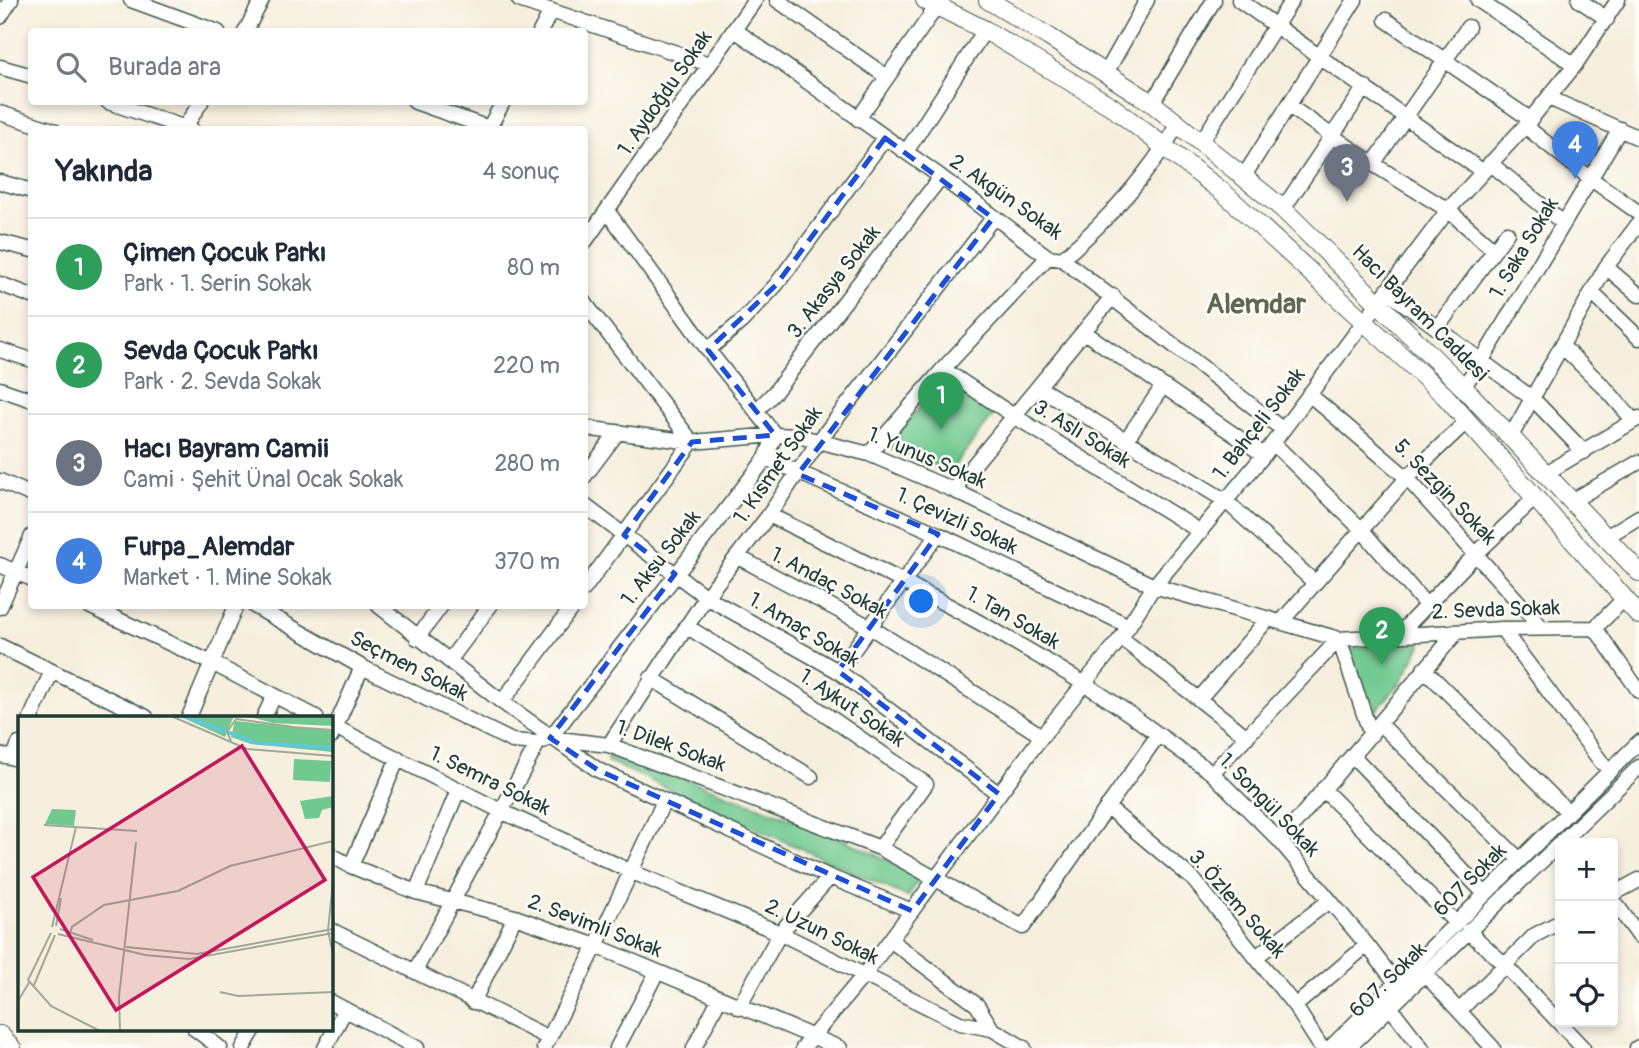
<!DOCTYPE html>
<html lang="tr">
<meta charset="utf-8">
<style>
:root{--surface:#fff;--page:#f6f6f7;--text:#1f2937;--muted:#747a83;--line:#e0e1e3;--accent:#b5179e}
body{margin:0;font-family:Pangolin,sans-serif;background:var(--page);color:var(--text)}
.controls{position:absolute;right:21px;bottom:21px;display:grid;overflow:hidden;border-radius:7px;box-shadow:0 4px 10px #0003}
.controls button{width:63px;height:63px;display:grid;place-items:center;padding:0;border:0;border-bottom:2px solid var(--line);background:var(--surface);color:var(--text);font:35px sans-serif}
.you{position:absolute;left:922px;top:602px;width:24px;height:24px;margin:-18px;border:5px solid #fff;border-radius:50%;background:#1a73e8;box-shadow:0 0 0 10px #1a73e833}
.badge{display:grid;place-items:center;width:46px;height:46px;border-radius:50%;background:var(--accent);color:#fff;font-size:23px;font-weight:700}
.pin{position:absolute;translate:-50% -58px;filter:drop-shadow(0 2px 4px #0008)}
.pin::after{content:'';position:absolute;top:37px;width:24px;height:21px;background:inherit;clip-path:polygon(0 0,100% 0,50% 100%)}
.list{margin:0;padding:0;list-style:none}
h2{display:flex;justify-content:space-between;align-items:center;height:91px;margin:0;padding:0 28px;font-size:30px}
h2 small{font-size:23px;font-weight:400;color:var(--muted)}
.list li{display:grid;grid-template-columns:46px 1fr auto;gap:21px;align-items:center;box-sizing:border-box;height:98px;padding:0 28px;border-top:2px solid var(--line)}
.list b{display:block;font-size:26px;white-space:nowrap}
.list p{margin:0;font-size:23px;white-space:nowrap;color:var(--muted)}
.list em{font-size:23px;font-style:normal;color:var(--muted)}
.icon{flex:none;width:38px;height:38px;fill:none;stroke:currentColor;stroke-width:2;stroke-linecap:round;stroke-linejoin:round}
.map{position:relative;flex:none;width:1639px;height:1048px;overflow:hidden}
.search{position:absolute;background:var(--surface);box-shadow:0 4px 10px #0003;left:28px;top:28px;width:560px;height:77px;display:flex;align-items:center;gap:18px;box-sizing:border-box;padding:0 24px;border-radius:7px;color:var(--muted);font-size:26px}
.panel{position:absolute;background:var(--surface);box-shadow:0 4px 10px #0003;left:28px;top:126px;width:560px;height:483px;border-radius:7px}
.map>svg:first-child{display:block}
.green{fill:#70c98f;stroke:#488362;stroke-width:2}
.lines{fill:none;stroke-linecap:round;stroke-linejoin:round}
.minor-casing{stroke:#3f584d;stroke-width:17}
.major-casing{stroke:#3f584d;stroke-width:20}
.minor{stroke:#fff;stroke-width:14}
.major{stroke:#fff;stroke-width:18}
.marked{fill:none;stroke:#1d4ed8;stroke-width:5;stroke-dasharray:14 9;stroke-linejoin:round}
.labels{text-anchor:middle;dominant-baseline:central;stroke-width:5;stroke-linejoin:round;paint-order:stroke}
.street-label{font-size:21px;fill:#1f3d34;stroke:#fdfcf7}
.district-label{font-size:28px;font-weight:bold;fill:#606752;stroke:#fdfcf7}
.inset-river{fill:none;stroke:#60c8dd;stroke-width:3.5}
.inset-road{fill:none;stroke:#a0a899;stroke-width:2}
.view{fill:#c2185b;fill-opacity:0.15;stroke:#c2185b;stroke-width:3.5}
.inset-edge{fill:none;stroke:#1f3d34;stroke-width:3.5}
</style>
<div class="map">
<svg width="1639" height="1048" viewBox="0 0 1639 1048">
<rect width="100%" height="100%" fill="#fdfcf7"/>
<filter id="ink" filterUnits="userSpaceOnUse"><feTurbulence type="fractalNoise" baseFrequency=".0143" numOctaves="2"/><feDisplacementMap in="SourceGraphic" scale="14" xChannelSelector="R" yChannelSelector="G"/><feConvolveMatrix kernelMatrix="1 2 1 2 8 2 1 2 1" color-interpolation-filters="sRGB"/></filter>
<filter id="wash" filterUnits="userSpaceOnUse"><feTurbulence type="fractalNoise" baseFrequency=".00686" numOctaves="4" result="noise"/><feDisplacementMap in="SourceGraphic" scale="28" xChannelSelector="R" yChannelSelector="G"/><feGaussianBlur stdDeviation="1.57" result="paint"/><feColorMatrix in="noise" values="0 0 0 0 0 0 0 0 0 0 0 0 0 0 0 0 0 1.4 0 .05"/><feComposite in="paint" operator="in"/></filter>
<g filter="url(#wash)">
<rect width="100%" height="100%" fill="#f6efdd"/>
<path class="green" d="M944 377 995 413 950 471 887 447Z
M1418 640 1421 645 1401 682 1372 715 1349 649Z
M619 754 830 833 921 876 908 897 607 761 608 755Z"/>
</g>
<g filter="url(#ink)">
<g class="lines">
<defs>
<path id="minor" d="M131 0 218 32
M519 0 709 64
M777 0 887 77
M1239 0 1482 171
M1478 0 1575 65
M1579 0 1607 19
M0 17 11 0
M1386 20 1530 119
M735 30 941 177 1048 257 1062 259 1282 429
M245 32 262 0
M540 32 551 11
M0 67 32 76
M1106 73 1147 0
M1549 98 1639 138
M108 102 192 130
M415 102 489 128
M1152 103 1214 0
M1289 106 1373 164 1448 210 1494 250
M0 113 53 130
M858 119 937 6
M1525 126 1590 178 1639 213
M183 130 201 102
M488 130 503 102
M1201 142 1292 0
M906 152 985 30
M1490 163 1563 223
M1373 164 1468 27
M1244 176 1355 0
M0 182 32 191
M1283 209 1365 87
M0 242 32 250
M584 243 755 0
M1062 259C1107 221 1148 175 1178 124
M1606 267 1639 295
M0 284 32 296
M1387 291 1533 399 1584 452
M1592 293 1639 338
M584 302 692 442 584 589
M1437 328 1507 233
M1084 332 1264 455
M1563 347 1606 389 1634 421
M0 350 32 360
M708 350 742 321 776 285 885 138
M943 369 1014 416 1201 532
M1038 387 1226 501 1315 583
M1463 387 1481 362 1620 129
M0 389 32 400
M1309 394 1407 478 1542 628
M757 410 774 393 941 177
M584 428 692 442 775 435 798 436 869 454 953 490 1154 586 1339 639 1502 629 1595 628 1625 598
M1511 436 1606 267 1639 223
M1126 440 1163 386
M1273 443 1361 529 1426 605
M869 454 943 369 1048 257
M766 458 938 534 1129 626
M1546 473 1639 418
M584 477 618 432
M0 481 32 495
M953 490 1113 296
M1572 501 1639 462
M584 505 706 597 838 671 999 794
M769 515C876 567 982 620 1083 683 1124 708 1162 738 1201 765L1212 773 1280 841 1367 945 1396 983
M1606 537 1639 517
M738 557 870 627 1042 736
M0 565 32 579
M89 606 212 663 316 717
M254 606 362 667 512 741 538 743 550 738 609 745 880 848 1023 927 1158 735
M379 606 502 702 598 770 830 877 912 911
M0 607 32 536
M1281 622 1407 478 1467 421
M686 626 805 700 926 784 880 848
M1595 628 1639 691
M1502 629 1602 763
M1399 634 1476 554 1536 497
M417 638 441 606
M1121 638 1247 737
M0 646 146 717
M449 661 490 606
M1424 669 1568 812
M838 671 938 534
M651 678 811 777
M1199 699 1268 619
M502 702 573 606
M31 717 52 671
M189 717 236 606
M264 717 274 696
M1380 724 1520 860
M331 725 501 811 632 872 780 933 960 1023 992 1029
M331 737 362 667
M550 738 766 458 775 435 708 350 608 212
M609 745 706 597 769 515 819 441 993 218
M0 755 19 759
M1353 756 1485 894
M13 758 19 744
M1212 773 1339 639 1371 735
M1323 789 1456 923
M1107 807 1193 879 1295 1006 1319 1044
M1280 841 1456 633
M331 855 351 866 416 892 515 917 596 946 840 1048
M351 866 398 758
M416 892 458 790
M1613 894 1639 880
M1613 900 1639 936
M331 930 549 1038
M1468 931 1505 965 1583 1048
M890 940 977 1005 992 1029 1024 1048
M1256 957 1329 901
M415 971 538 743
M1425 974 1493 1048
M331 1002 417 1048
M473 1002 515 917
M1295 1006 1367 945
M739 1007 780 933 830 877
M1390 1007 1422 1048
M1460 1010 1535 935 1560 922
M195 1029 220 1048
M243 1048 254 1029
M325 1048 345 1010
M544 1048 596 946 664 801
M617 1048 657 972
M694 1048 719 999
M803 1048 864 975 1042 736 1121 638 1154 586 1264 455 1448 210 1525 126 1575 65 1618 0
M1330 1048 1639 742
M1348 1048 1639 767
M1637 1048 1639 1047"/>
<path id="major" d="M925 0 985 30 1111 106 1224 193 1445 396 1639 615
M988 0 1049 37 1152 103 1283 209 1463 387 1639 572
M0 1035 12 1048"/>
</defs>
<use href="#minor" class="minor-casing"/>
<use href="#major" class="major-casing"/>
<use href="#minor" class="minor"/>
<use href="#major" class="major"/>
</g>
</g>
<path class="marked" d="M885 138 993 218 798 474 938 534 838 671 999 794 912 911 598 770 550 738 675 574 624 535 692 442 775 435 708 350 776 285Z"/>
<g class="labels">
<g class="street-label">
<text transform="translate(665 93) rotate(-55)">1. Aydoğdu Sokak</text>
<text transform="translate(1006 197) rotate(35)">2. Akgün Sokak</text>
<text transform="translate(1524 248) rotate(-59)">1. Saka Sokak</text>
<text transform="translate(834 282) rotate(-52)">3. Akasya Sokak</text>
<text transform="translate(1420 313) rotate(45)">Hacı Bayram Caddesi</text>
<text transform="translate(1259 424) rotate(-52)">1. Bahçeli Sokak</text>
<text transform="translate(1082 434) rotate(32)">3. Aslı Sokak</text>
<text transform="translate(927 458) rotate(23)">1. Yunus Sokak</text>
<text transform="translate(778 465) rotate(-55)">1. Kısmet Sokak</text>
<text transform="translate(1445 492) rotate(46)">5. Sezgin Sokak</text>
<text transform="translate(957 521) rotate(25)">1. Çevizli Sokak</text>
<text transform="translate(661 558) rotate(-52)">1. Aksu Sokak</text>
<text transform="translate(829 583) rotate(28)">1. Andaç Sokak</text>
<text transform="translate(1496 610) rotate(-2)">2. Sevda Sokak</text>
<text transform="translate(1013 618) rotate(30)">1. Tan Sokak</text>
<text transform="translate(804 630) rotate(31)">1. Amaç Sokak</text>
<text transform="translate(409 666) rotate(27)">Seçmen Sokak</text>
<text transform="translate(852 708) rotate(34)">1. Aykut Sokak</text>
<text transform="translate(671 746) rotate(20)">1. Dilek Sokak</text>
<text transform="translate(490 781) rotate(26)">1. Semra Sokak</text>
<text transform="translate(1269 805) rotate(46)">1. Songül Sokak</text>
<text transform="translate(1470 880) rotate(-45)">607 Sokak</text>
<text transform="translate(1237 904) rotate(49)">3. Özlem Sokak</text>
<text transform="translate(595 926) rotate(21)">2. Sevimli Sokak</text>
<text transform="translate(822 932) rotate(26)">2. Uzun Sokak</text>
<text transform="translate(1388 980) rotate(-44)">607. Sokak</text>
</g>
<g class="district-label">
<text x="1256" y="304">Alemdar</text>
</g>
</g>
<g transform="translate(18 716)">
<rect width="315" height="315" fill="#f6efdd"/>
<path d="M161 0H216L207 21ZM228 0H315V10L255 7ZM217 5 315 15V36L233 28 213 21ZM276 43 313 45 312 66 275 64ZM315 80V91L304 94 301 102 287 103 282 85ZM34 93 58 94 56 110 27 108Z" fill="#70c98f"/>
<path class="inset-river" d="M166 0 239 27 315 32"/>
<path class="inset-road" d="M153 0 229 33 315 40M273 11 315 14M213 25 209 16 218 3 275 11M26 109 119 115M315 164 310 215 315 238M38 210 43 182M34 211 58 111M42 213 75 224M33 217 10 264 33 290 82 315M52 217 54 211 86 189 160 175 212 150 315 125M40 218 127 239 171 243 315 217M108 231 179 238 315 213M16 269 37 219M202 276 220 280 315 276M0 285 12 265M102 315 101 281 118 126"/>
<path class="view" d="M224 30 307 164 98 294 15 161Z"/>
<rect width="315" height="315" class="inset-edge"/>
</g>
</svg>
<div class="controls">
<button>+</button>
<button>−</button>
<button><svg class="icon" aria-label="locate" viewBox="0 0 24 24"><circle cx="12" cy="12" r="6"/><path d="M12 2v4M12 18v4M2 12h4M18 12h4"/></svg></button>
</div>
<div class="you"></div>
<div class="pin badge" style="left:941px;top:430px;background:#2e9e5b">1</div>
<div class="pin badge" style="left:1382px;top:665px;background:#2e9e5b">2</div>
<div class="pin badge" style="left:1347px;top:202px;background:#6b7280">3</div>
<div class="pin badge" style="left:1575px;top:179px;background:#3f7fe0">4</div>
<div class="search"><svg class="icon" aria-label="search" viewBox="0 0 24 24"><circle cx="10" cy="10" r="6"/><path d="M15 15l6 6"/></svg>Burada ara</div>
<section class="panel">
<h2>Yakında<small>4 sonuç</small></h2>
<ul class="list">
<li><span class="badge" style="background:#2e9e5b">1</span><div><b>Çimen Çocuk Parkı</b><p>Park · 1. Serin Sokak</p></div><em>80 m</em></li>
<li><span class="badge" style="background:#2e9e5b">2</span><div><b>Sevda Çocuk Parkı</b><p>Park · 2. Sevda Sokak</p></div><em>220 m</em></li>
<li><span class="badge" style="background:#6b7280">3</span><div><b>Hacı Bayram Camii</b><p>Cami · Şehit Ünal Ocak Sokak</p></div><em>280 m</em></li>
<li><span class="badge" style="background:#3f7fe0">4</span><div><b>Furpa_Alemdar</b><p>Market · 1. Mine Sokak</p></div><em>370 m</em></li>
</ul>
</section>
</div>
